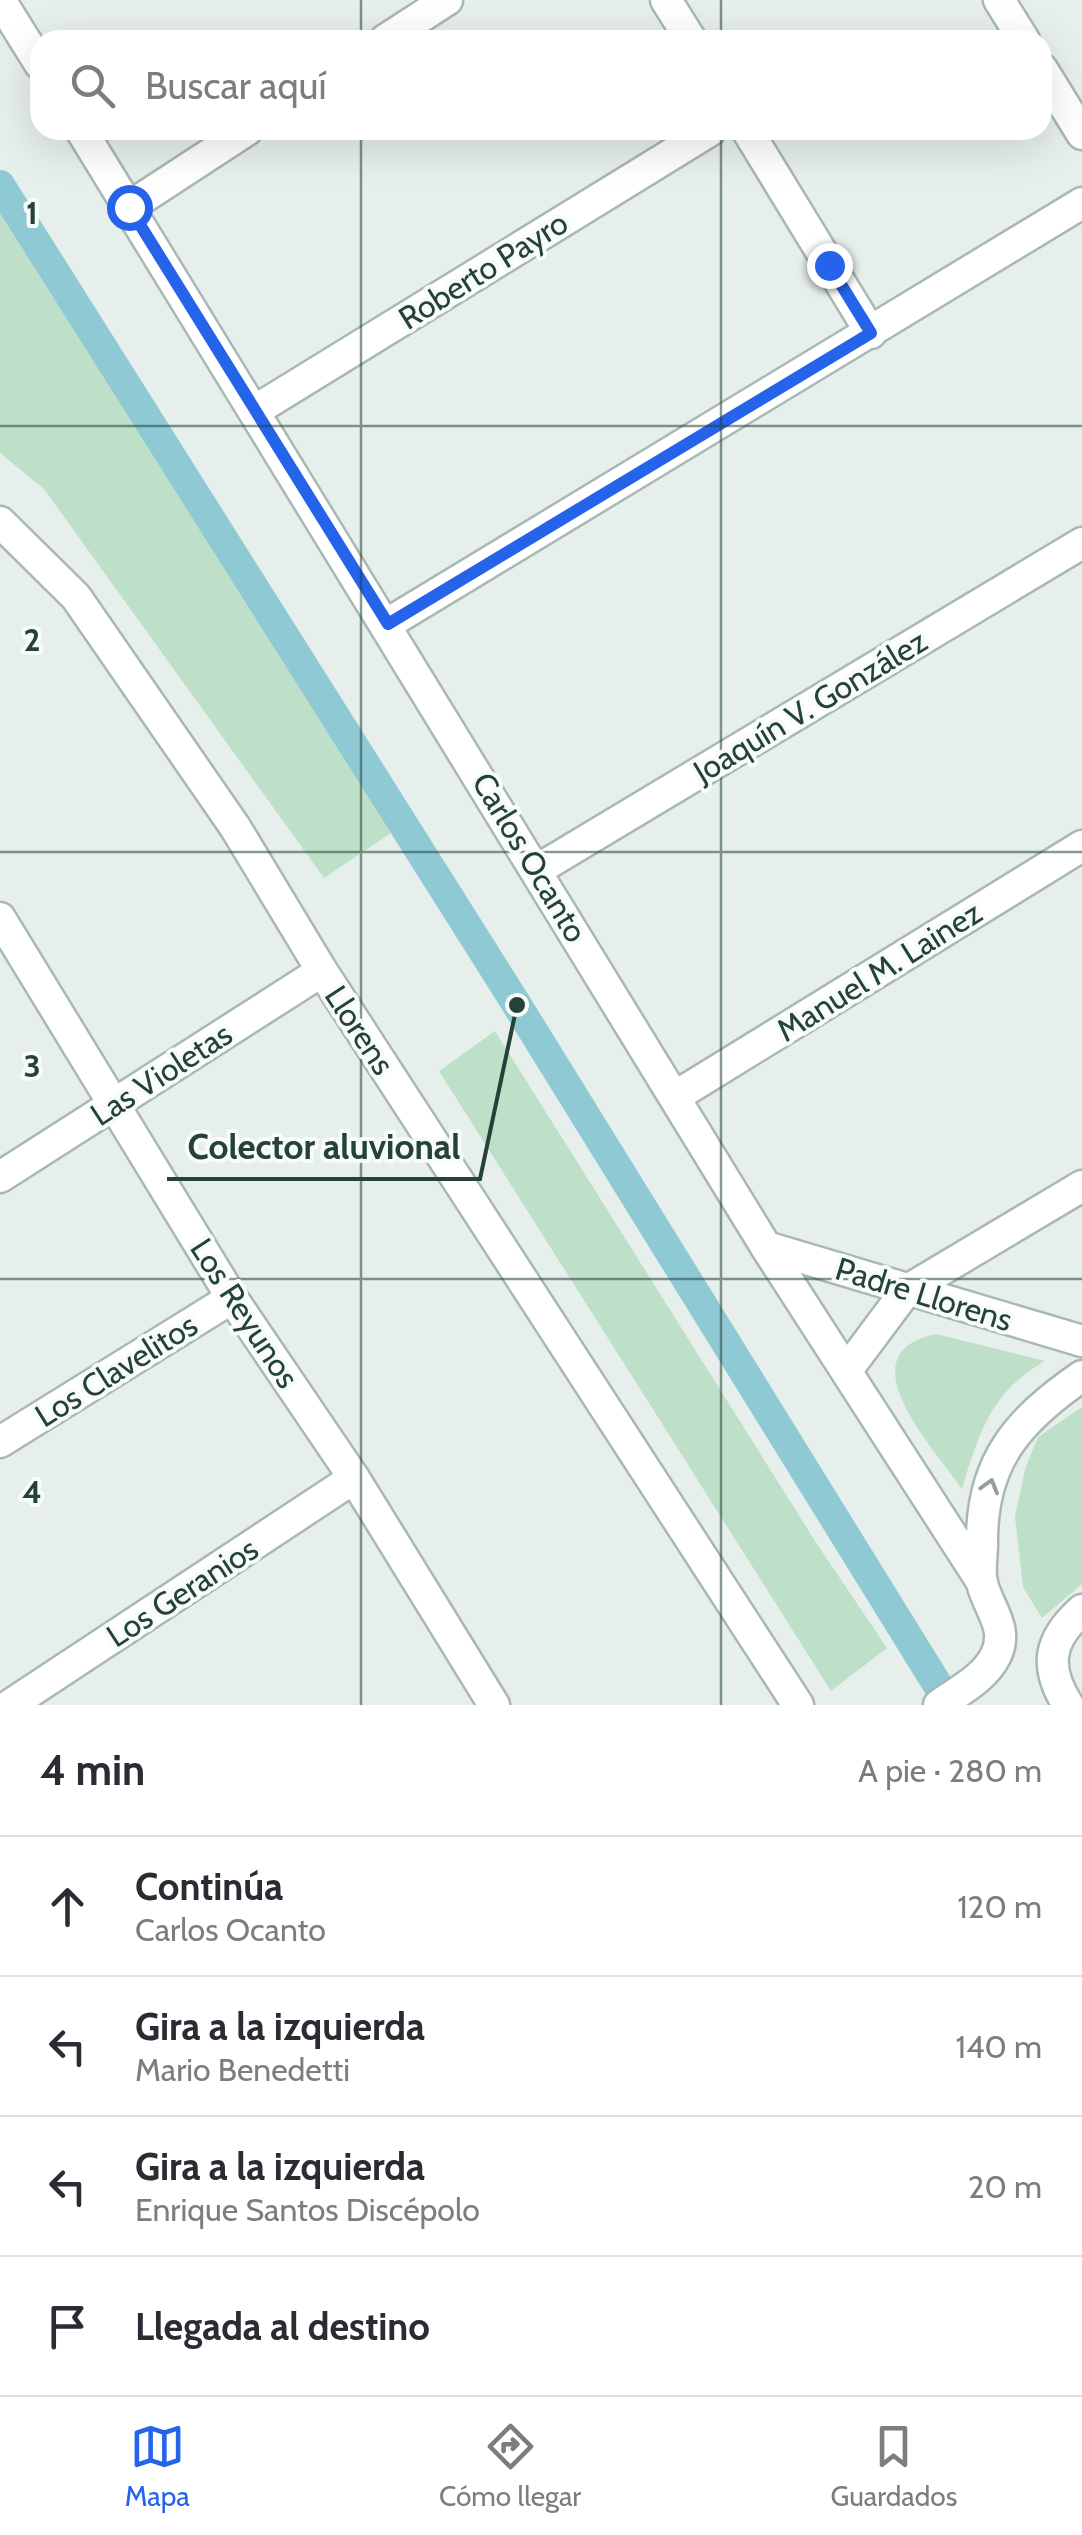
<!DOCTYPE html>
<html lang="es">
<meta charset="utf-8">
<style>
:root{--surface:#fff;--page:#f2f2f3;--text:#2b2b33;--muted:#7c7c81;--line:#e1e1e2;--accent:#2563eb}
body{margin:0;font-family:Cabin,sans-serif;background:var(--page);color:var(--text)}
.stop{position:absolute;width:30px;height:30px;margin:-22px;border:8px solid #2563eb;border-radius:50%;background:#fff}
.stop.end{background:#2563eb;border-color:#fff;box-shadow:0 2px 10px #0008}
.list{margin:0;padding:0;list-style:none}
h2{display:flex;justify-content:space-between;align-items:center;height:130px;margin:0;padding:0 40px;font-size:42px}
h2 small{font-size:32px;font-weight:400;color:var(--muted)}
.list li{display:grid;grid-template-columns:65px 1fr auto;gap:30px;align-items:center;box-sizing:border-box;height:140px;padding:0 40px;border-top:2px solid var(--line)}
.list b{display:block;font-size:38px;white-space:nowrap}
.list p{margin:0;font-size:32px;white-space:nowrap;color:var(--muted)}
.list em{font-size:32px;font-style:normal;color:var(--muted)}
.icon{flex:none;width:55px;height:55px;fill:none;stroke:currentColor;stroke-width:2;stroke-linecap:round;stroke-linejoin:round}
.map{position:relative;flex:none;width:1082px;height:1705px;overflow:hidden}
.search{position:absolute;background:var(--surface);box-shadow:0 10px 40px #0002;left:30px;right:30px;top:30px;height:110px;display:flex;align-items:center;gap:25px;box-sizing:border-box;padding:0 35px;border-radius:30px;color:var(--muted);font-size:38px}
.sheet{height:690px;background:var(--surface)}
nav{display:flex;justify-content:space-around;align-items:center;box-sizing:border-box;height:140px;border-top:2px solid var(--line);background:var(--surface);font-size:28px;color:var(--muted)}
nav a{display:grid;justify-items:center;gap:5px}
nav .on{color:var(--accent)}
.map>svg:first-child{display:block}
.green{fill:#bfe0c8}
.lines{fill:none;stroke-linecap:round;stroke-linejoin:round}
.canal{stroke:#8ec9d4;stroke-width:30}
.minor-casing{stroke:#a8b8b2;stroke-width:35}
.minor{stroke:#fff;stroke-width:30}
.oneway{stroke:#92a09c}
.route{stroke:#2563eb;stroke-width:12}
.grid{fill:none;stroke:#24423a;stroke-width:2.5;stroke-opacity:0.55}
.labels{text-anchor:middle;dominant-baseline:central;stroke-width:8;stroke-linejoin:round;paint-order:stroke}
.street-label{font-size:32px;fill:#24423a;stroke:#f7fbf9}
.grid-label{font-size:32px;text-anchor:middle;font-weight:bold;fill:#24423a;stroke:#f7fbf9;stroke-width:8;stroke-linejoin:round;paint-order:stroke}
.leader{fill:none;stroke:#24423a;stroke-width:4}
.callout-dot{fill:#24423a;stroke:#f7fbf9;stroke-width:4}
.callout-label{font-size:35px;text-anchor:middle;font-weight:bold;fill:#24423a;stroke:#f7fbf9;stroke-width:8;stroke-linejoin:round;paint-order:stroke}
</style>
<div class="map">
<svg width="1082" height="1705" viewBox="0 0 1082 1705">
<rect width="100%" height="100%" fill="#e6efeb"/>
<path class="green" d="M0 213 391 833 324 878 44 489 0 453Z
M495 1031 817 1544 887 1648 831 1691 439 1071Z
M936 1334 1045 1361C992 1391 979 1432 962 1489 934 1448 843 1353 936 1334Z
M1082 1407V1584L1042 1618 1023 1587 1015 1517 1025 1469 1038 1437Z"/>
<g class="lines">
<path class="canal" d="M0 185 517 1005 950 1705"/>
<defs>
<path id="minor" d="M0 0 40 64
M666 0 691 40
M999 0 1024 40
M385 40 447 0
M1042 69 1082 134
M81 130 766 1247 982 1582
M747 130 871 333
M129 207 247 130
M256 410 711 130
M0 522 76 597 235 827 322 971 798 1705
M387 624 1082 203
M537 870 1082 543
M0 918 232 1298 354 1478 494 1705
M676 1096 1082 846
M0 1177 322 971
M766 1247 1082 1341
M847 1370 906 1291 1082 1186
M0 1442 232 1298
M10 1705 354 1478
M939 1705C959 1691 985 1678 996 1655 1009 1628 988 1608 982 1583 979 1571 982 1556 982 1544 981 1462 1017 1421 1082 1376
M1068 1705C1044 1667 1048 1640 1082 1610"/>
</defs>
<use href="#minor" class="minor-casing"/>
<use href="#minor" class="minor"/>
</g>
<defs><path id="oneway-chevron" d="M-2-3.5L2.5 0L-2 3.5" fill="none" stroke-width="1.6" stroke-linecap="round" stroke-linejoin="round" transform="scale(2.5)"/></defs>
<use class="oneway" href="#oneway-chevron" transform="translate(990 1486) rotate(-74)"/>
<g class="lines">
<path class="route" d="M129 207 388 624 871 333 829 265"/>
</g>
<path class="grid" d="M361 0V40M721 0V40M361 130V1705M721 130V1705M0 426H1082M0 852H1082M0 1279H1082"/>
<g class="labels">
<g class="street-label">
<text transform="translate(483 270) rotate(-32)">Roberto Payro</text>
<text transform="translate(810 706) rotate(-31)">Joaquín V. González</text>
<text transform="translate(530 857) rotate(59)">Carlos Ocanto</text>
<text transform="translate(879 971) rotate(-32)">Manuel M. Lainez</text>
<text transform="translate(360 1030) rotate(57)">Llorens</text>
<text transform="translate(161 1074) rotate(-33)">Las Violetas</text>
<text transform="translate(924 1294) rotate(17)">Padre Llorens</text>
<text transform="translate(245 1313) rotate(57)">Los Reyunos</text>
<text transform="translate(116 1370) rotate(-32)">Los Clavelitos</text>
<text transform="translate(182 1592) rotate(-33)">Los Geranios</text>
</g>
</g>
<g class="grid-label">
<text x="32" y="224">1</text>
<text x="32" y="651">2</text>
<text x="32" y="1077">3</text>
<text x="32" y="1503">4</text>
</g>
<path class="leader" d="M517 1005L480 1179H167"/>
<circle class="callout-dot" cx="517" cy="1005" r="10"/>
<g class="callout-label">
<text x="324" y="1159">Colector aluvional</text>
</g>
</svg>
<div class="stop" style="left:129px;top:207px"></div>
<div class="stop end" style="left:829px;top:265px"></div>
<div class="search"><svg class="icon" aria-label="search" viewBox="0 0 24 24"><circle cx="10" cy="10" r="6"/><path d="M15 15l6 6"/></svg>Buscar aquí</div>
</div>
<section class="sheet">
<h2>4 min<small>A pie · 280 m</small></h2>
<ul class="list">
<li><svg class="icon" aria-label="ahead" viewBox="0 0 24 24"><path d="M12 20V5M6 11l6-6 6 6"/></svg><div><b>Continúa</b><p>Carlos Ocanto</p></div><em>120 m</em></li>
<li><svg class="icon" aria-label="left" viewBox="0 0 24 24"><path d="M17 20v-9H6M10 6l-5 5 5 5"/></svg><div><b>Gira a la izquierda</b><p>Mario Benedetti</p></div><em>140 m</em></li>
<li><svg class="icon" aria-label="left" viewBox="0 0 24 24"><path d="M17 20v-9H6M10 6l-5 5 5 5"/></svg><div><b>Gira a la izquierda</b><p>Enrique Santos Discépolo</p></div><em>20 m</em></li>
<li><svg class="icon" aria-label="arrive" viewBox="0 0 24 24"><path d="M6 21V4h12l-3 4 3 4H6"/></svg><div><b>Llegada al destino</b></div></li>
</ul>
</section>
<nav>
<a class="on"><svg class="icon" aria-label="map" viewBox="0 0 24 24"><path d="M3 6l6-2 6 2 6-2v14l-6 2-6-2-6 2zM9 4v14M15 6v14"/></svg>Mapa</a>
<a><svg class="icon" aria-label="directions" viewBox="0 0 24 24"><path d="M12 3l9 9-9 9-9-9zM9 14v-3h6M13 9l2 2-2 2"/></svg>Cómo llegar</a>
<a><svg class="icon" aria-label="saved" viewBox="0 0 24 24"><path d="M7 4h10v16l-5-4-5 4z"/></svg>Guardados</a>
</nav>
